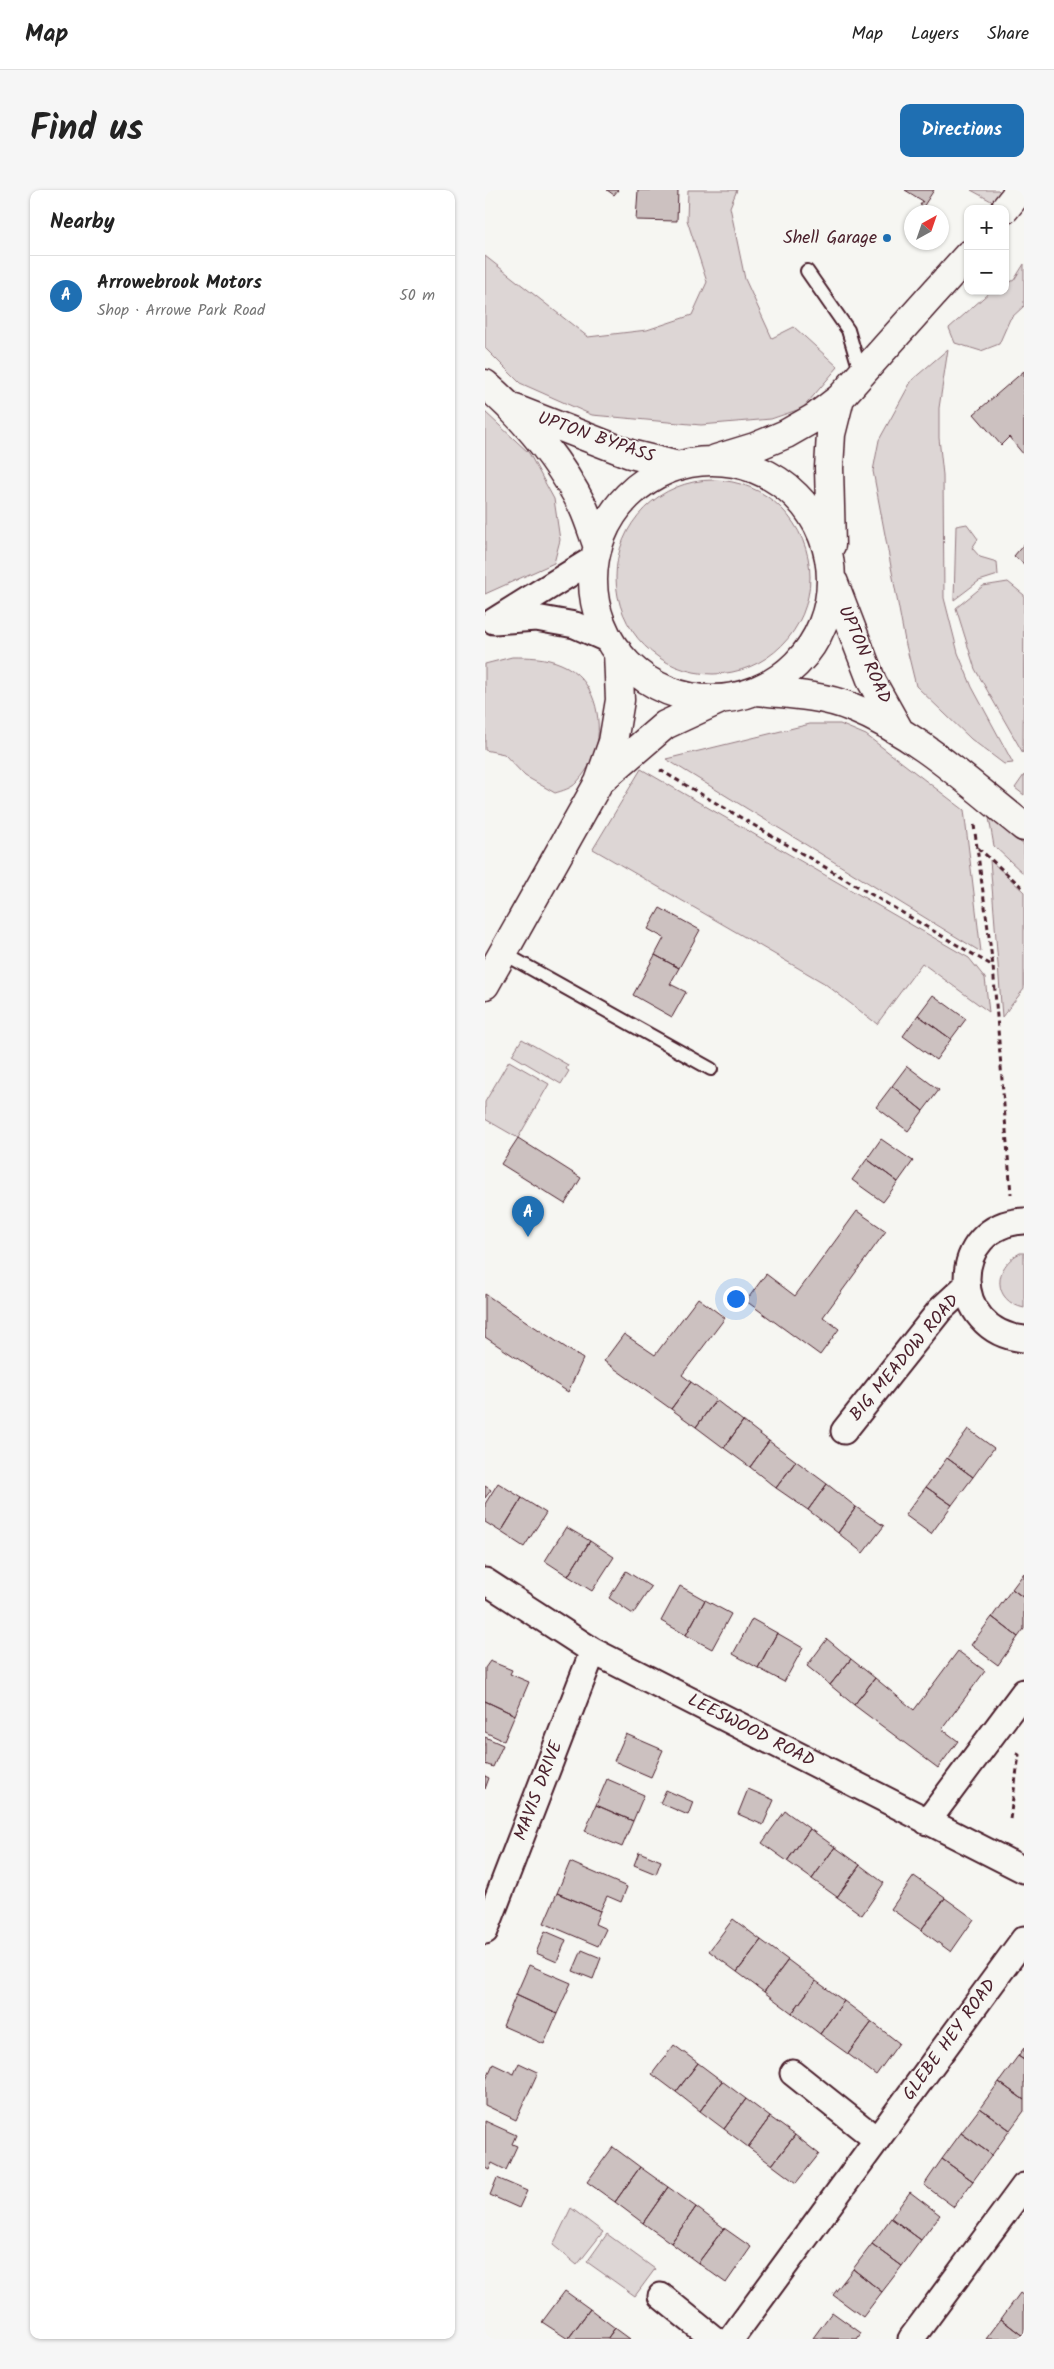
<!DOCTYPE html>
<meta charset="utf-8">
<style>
:root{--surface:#fff;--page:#f6f6f6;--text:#222;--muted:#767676;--line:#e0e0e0;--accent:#1f6fb2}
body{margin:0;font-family:Kalam,sans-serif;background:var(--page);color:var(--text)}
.controls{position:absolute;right:15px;top:15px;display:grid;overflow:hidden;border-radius:10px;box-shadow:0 1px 4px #0004}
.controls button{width:45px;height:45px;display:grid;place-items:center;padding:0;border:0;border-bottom:1px solid var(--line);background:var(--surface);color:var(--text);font:25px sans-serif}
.compass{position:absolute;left:419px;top:15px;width:45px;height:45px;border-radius:50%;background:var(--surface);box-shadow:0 1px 4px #0004;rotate:40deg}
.you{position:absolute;left:250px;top:1108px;width:18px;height:18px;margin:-12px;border:4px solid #fff;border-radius:50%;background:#1a73e8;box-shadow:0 0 0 8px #1a73e833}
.badge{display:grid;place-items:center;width:32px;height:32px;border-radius:50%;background:var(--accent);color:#fff;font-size:16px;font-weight:700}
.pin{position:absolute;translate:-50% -41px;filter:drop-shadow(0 1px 2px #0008)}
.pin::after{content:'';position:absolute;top:26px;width:18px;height:15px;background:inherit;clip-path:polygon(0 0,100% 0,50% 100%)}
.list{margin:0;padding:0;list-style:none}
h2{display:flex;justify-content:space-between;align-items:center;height:65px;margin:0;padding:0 20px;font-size:21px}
h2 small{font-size:16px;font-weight:400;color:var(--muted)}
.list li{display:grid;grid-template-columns:32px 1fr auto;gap:15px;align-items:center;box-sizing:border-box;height:80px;padding:0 20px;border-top:1px solid var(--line)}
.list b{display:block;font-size:19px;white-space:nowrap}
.list p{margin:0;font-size:16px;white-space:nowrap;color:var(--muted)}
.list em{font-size:16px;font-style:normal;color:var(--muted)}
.map{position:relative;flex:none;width:539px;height:2149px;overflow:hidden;border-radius:10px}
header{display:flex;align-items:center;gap:30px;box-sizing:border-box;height:70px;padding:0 25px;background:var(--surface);border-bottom:1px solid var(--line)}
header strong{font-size:24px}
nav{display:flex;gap:28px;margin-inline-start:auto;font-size:18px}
.intro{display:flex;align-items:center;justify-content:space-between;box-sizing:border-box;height:120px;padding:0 30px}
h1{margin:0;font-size:35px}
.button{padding:12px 22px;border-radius:10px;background:var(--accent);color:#fff;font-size:18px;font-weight:700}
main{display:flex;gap:30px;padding:0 30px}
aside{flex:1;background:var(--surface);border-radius:10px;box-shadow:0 1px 4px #0004}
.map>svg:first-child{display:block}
.green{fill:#ddd6d5;stroke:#947a80}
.building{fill:#ccc1c0;stroke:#4a1f2b}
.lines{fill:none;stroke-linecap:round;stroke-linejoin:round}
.service-casing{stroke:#4a1f2b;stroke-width:16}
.minor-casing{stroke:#4a1f2b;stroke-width:29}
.primary-casing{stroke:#4a1f2b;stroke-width:31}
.path{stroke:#4a1f2b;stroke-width:3;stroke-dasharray:5 4;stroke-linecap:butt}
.service{stroke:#f6f6f2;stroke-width:12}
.minor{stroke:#f6f6f2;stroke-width:25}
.primary{stroke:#f6f6f2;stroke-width:28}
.poi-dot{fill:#1f6fb2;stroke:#f6f6f2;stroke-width:2}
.labels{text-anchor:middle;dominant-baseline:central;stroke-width:4;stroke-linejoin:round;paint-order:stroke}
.poi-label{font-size:18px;fill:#4a1f2b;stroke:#f6f6f2;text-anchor:end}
.street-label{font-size:18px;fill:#4a1f2b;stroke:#f6f6f2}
</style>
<header>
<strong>Map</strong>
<nav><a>Map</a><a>Layers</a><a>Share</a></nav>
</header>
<div class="intro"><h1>Find us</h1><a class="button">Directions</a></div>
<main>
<aside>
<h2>Nearby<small></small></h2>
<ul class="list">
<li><span class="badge">A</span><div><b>Arrowebrook Motors</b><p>Shop · Arrowe Park Road</p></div><em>50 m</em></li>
</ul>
</aside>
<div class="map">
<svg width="539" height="2149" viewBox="0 0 539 2149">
<rect width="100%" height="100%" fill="#f6f6f2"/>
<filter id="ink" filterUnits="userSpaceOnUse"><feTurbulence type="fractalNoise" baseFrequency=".02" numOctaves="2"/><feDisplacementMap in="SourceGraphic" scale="10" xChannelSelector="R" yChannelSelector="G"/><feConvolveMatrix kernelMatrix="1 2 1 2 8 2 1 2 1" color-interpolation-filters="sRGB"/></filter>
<g filter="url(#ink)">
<path class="green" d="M203 0H252L245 17 260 89 287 148 309 137 353 177 318 218 286 229 216 235 107 225 35 193 0 158V66L103 147 162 140 207 125 222 92 202 30Z
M486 0H513L515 2 508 12Z
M539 74V116L525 129 514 154 496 161 470 153 464 138 506 101H520V95L529 90Z
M463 159 454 218V248L458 285 459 408 473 463 487 497 528 573 519 574 486 549 431 496 420 451 388 281 394 250 427 190Z
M0 222 44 263 69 309 75 350 69 373 0 404Z
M131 387a97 97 0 1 1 194 0a97 97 0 1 1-194 0Z
M482 334 493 349 487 358 495 367 512 372 513 385 494 391 469 410 471 336Z
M523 392 539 405 538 563 490 479 471 418 498 396Z
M27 467C44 467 60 467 76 474 110 488 118 528 111 560 109 570 98 586 91 593 87 598 77 601 70 603L40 586 19 564 0 560V474Z
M325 534H355L381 545 479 620 496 762 181 569Z
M156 579 484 768 500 788 504 822 437 773 392 834 339 793 108 659Z
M539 585V605L530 598Z
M504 628 539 655V684L509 656Z
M505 670 539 702V799L517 827Z
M37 849 83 875 81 879 84 881 76 894 27 865Z
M24 871 64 894 33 948 0 929V912Z
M535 1063H539V1118C507 1111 508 1077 535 1063Z
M86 2018 118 2042 92 2075 68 2055Z
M122 2044 170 2079 150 2106 102 2072Z"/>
<path class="building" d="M122 0H133L129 5Z
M153 0H193L192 31 151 30Z
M420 0H449L438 17 435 15 438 11Z
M539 181V265L524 247 516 255 489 224Z
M539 354V374L529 366Z
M175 718 215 740 194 778 170 765 179 748 163 739Z
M170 765 194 778 185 794 201 802 187 827 148 805Z
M448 805 481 829 466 849 433 825Z
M433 825 466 849 451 870 418 846Z
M422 876 454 900 438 921 407 896Z
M407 896 438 921 423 941 391 917Z
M33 948 96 988 80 1014 16 974Z
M396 949 428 971 413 992 382 969Z
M382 969 413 992 398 1012 367 990Z
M372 1021 401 1041 338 1127 354 1139 335 1165 261 1111 281 1084 310 1106Z
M0 1104 98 1169 83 1202 0 1147Z
M213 1108 240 1128 197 1185 206 1192 186 1219 119 1171 139 1144 170 1165Z
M206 1192 231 1210 211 1237 186 1219Z
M231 1210 258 1231 239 1258 211 1237Z
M258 1231 284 1251 265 1277 239 1258Z
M483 1239 509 1258 488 1287 462 1268Z
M284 1251 311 1271 291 1298 265 1277Z
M462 1268 488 1287 467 1315 441 1297Z
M311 1271 342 1294 323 1320 291 1298Z
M13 1293 37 1308 16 1342 0 1332V1314Z
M342 1294 371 1317 353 1343 323 1320Z
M0 1296 6 1300 0 1308Z
M441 1297 467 1315 446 1344 420 1325Z
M37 1308 61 1323 39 1357 16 1342Z
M371 1317 399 1336 378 1363 353 1343Z
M81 1337 105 1351 83 1386 60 1371Z
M105 1351 129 1367 107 1401 83 1386Z
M141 1381 166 1397 148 1424 124 1408Z
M539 1383V1408L527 1399Z
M195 1396 220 1410 201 1445 176 1431Z
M527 1399 539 1408V1439L533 1447 507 1427Z
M220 1410 246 1424 227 1459 201 1445Z
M507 1427 533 1447 513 1475 486 1455Z
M267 1429 292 1443 273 1478 248 1464Z
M292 1443 318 1458 299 1492 273 1478Z
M342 1449 366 1469 345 1495 322 1476Z
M473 1461 500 1481 457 1539 473 1551 453 1578 369 1515 390 1488 429 1520Z
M366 1469 390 1488 369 1515 345 1495Z
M5 1471 27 1480 25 1484 44 1492 30 1525 0 1511V1478Z
M0 1511 30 1525 19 1551 0 1542Z
M141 1544 178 1560 166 1587 129 1571Z
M0 1547 18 1555 8 1577 0 1574Z
M0 1586 4 1588 0 1599Z
M122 1589 159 1605 148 1631 111 1615Z
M263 1599 289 1610 278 1635 253 1624Z
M181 1600 208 1612 203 1625 175 1613Z
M111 1615 148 1631 137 1657 100 1641Z
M300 1621 325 1639 302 1671 277 1653Z
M325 1639 350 1657 327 1689 302 1671Z
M350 1657 375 1675 352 1707 327 1689Z
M154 1662 176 1671 171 1684 149 1675Z
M85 1672 142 1697 136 1712 122 1706 115 1721 72 1703Z
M375 1675 399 1693 377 1725 352 1707Z
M429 1686 460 1708 436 1740 406 1719Z
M72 1703 115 1721 110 1734 121 1739 113 1756 59 1733Z
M460 1708 489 1729 466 1762 436 1740Z
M248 1729 276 1750 252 1782 224 1761Z
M60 1741 81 1750 72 1772 51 1763Z
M276 1750 303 1770 279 1802 252 1782Z
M97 1760 116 1768 108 1789 88 1781Z
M303 1770 331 1791 307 1823 279 1802Z
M44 1775 86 1793 72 1824 31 1805Z
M331 1791 359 1811 335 1844 307 1823Z
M31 1805 72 1824 59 1854 18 1836Z
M359 1811 387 1832 363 1864 335 1844Z
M387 1832 414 1853 391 1885 363 1864Z
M189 1855 213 1873 191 1902 167 1884Z
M539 1858V1870L533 1866Z
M533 1866 539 1870V1910L514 1892Z
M34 1873 53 1882 31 1930 0 1915V1892L8 1874 29 1884Z
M213 1873 237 1891 215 1921 191 1902Z
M237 1891 261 1909 239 1939 215 1921Z
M514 1892 539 1910V1921L525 1940 495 1918Z
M261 1909 285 1927 263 1957 239 1939Z
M495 1918 525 1940 507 1965 476 1943Z
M285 1927 310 1945 287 1975 263 1957Z
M0 1931 31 1945 27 1954 32 1956 21 1980 7 1973 4 1980 0 1978Z
M476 1943 507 1965 488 1991 457 1969Z
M310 1945 334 1964 311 1993 287 1975Z
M128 1957 155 1977 130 2012 102 1992Z
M457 1969 488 1991 469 2017 439 1995Z
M155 1977 183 1997 158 2033 130 2012Z
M12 1988 42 2001 34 2018 5 2005Z
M183 1997 211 2017 186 2053 158 2033Z
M425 2002 455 2025 436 2050 406 2028Z
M211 2017 239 2038 213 2073 186 2053Z
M406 2028 436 2050 417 2076 387 2054Z
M239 2038 266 2057 241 2093 213 2073Z
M387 2054 417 2076 397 2102 368 2079Z
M368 2079 397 2102 378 2127 348 2105Z
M80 2101 105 2119 83 2149 57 2132Z
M535 2103 539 2106V2147L516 2129Z
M105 2119 130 2138 122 2149H83Z
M347 2122 376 2143 372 2149 328 2148Z
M516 2129 539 2147V2149H501Z
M130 2138 145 2149H122Z"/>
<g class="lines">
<defs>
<path id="service" d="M322 81 363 140 376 184
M18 763 226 879"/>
<path id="minor" d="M110 368 9 431 51 428 90 435 124 450
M539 1031C463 1035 463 1142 539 1149
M359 1241 455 1120 481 1096
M0 1391 108 1461 539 1680
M442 1632 539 1502
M0 1741 108 1461
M308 1883 392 1950
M176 2106 229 2149
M246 2149 539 1749
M426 2149 539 1996"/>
<path id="primary" d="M520 19 535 0
M0 194C39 228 74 269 98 317 104 330 108 344 113 357
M30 219 145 264 194 276
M231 269 270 257 301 244 329 228 355 208 483 65
M108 390a119 119 0 1 1 238 0a119 119 0 1 1-238 0Z
M346 355 344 278 346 244 355 208
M349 393 387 492 415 542
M271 501C303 504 336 505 366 517 431 543 485 594 539 637
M116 590 180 535 236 509
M0 795 114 592 128 552 135 510 133 462"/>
</defs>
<use href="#service" class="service-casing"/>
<use href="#minor" class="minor-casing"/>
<use href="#primary" class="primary-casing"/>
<path class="path" d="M175 580 508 776
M489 635 508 776 526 1004
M493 658 539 699
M525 1629 534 1565 529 1562"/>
<use href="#service" class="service"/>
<use href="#minor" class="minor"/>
<use href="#primary" class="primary"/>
</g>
</g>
<circle class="poi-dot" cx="402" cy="48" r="5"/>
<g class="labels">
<g class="poi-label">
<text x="392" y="48">Shell Garage</text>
</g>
<g class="street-label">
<text transform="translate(111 248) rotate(19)">UPTON BYPASS</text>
<text transform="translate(379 465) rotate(66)">UPTON ROAD</text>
<text transform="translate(420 1168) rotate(-50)">BIG MEADOW ROAD</text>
<text transform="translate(266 1541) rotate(27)">LEESWOOD ROAD</text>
<text transform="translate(54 1601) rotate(-69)">MAVIS DRIVE</text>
<text transform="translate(465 1850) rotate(-54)">GLEBE HEY ROAD</text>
</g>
</g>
</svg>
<div class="controls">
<button>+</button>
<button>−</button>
</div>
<svg class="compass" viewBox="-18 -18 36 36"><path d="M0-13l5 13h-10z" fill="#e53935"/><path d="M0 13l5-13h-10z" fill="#767676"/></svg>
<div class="you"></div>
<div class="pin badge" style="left:43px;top:1047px">A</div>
</div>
</main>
